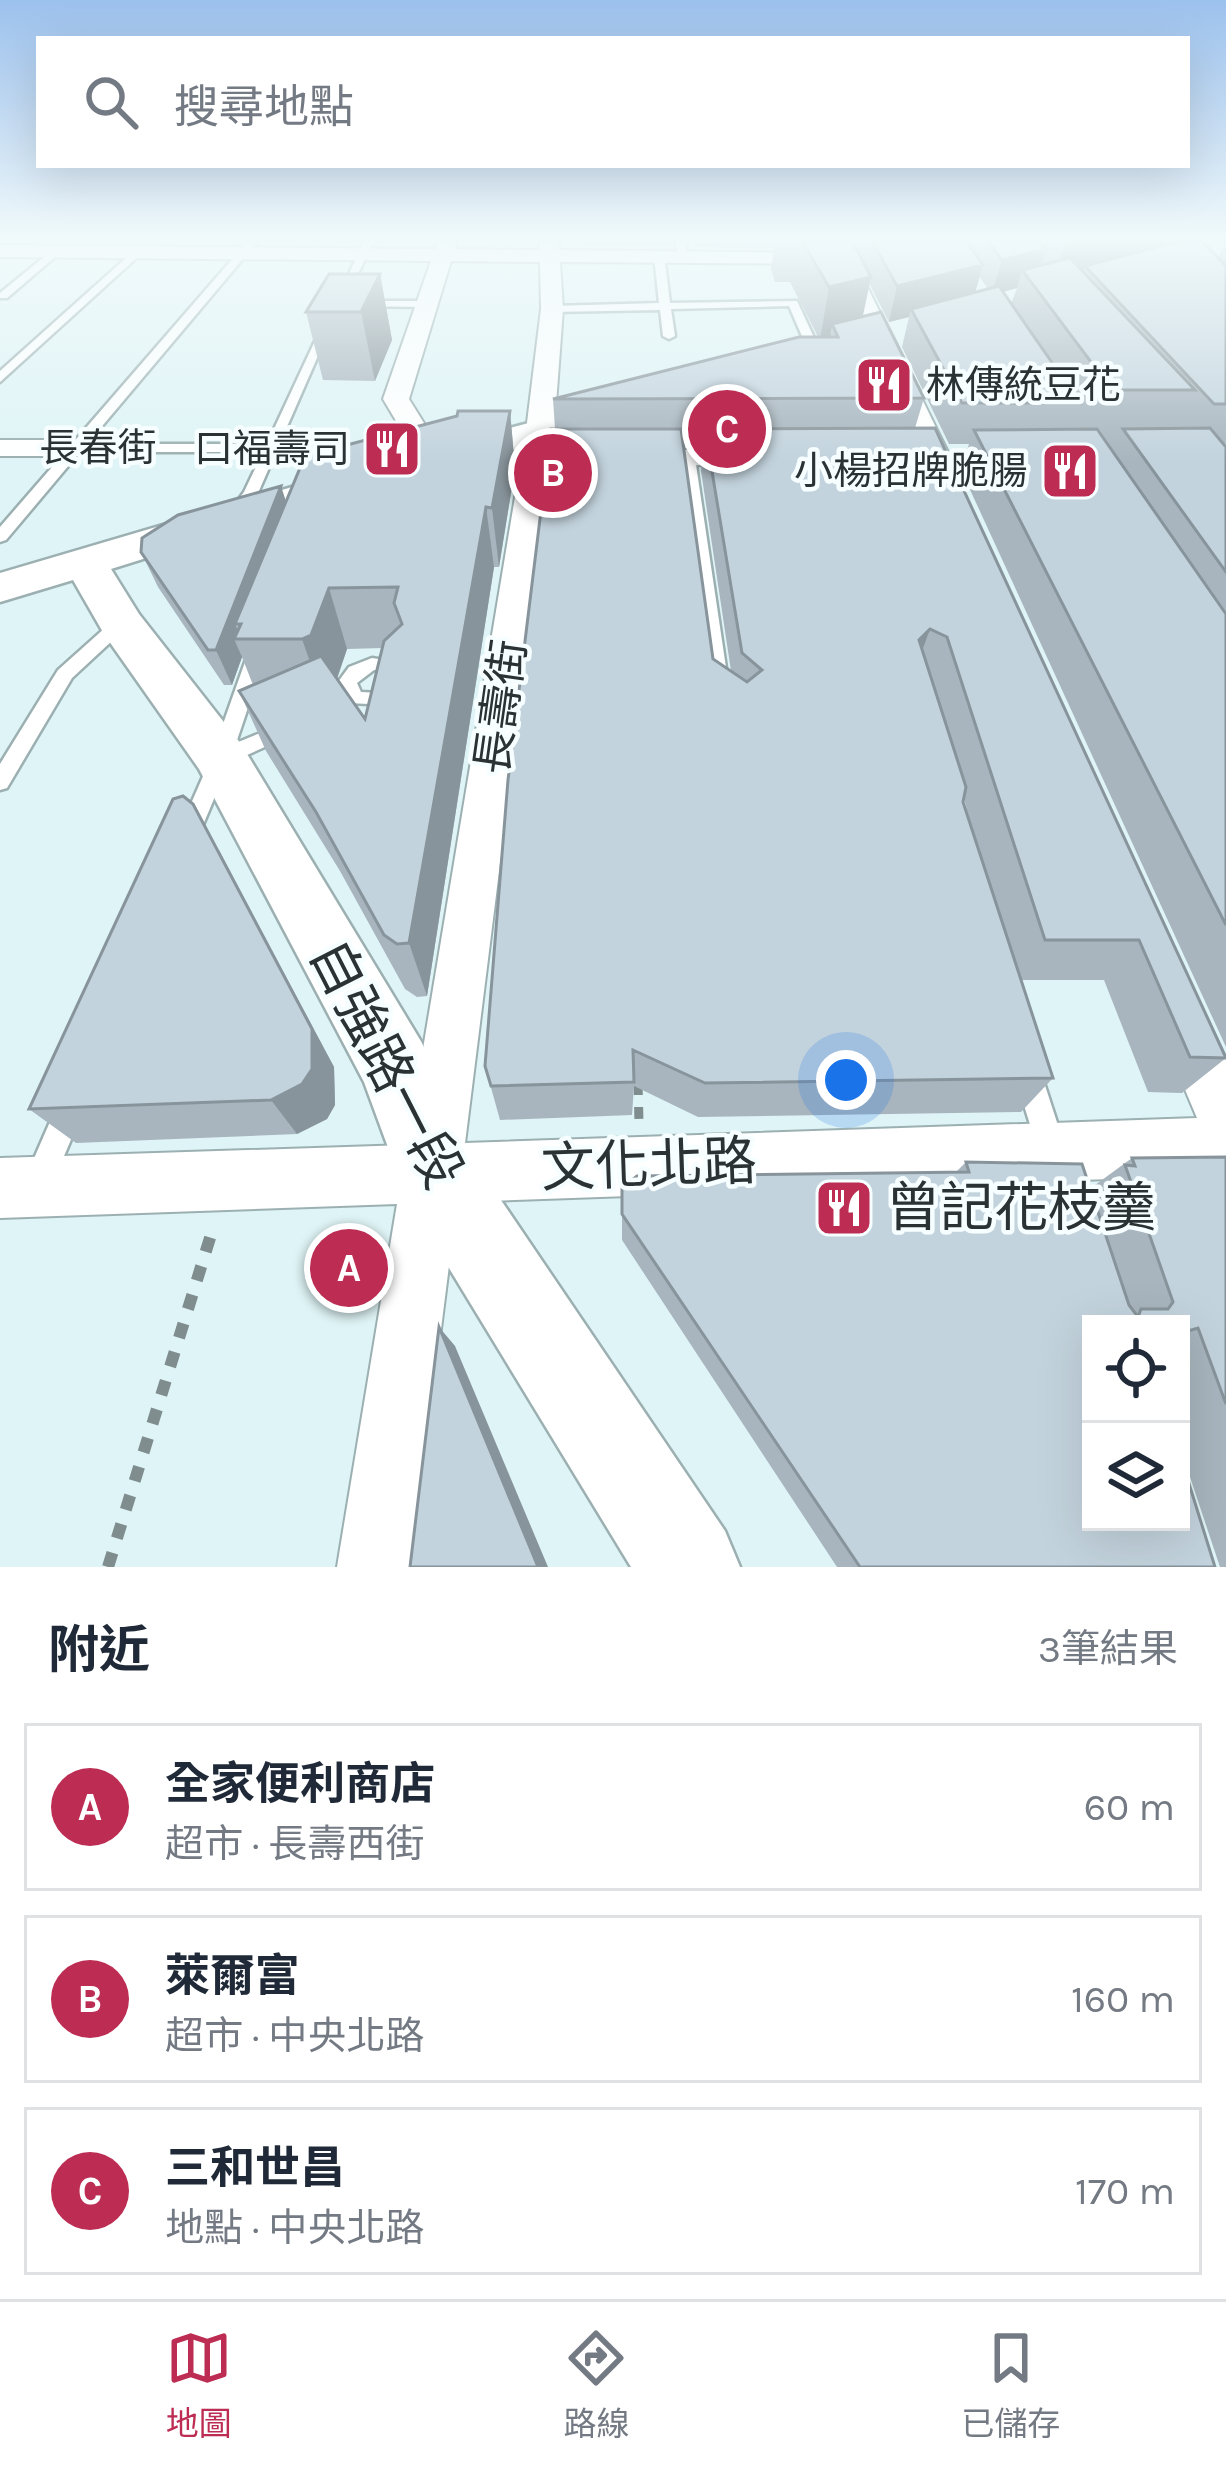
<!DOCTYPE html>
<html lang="zh-TW">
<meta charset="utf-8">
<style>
:root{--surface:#fff;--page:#f6f6f7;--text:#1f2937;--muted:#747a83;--line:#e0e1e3;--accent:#bc2c53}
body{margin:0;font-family:Karla,"Noto Sans TC",sans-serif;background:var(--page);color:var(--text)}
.controls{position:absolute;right:36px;bottom:36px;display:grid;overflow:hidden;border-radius:0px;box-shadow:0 12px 48px #0002}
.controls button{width:108px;height:108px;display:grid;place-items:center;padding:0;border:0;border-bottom:3px solid var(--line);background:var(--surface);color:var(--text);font:60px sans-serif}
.you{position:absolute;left:846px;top:1080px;width:42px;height:42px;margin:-30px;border:9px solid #fff;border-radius:50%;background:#1a73e8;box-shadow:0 0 0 18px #1a73e833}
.badge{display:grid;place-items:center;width:78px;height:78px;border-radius:50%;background:var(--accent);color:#fff;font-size:39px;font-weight:700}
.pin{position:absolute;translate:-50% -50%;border:6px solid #fff;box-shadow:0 3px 12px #0006}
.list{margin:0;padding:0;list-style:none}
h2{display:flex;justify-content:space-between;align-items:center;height:156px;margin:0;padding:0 48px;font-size:51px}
h2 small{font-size:39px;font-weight:400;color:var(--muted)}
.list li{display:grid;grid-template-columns:78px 1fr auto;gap:36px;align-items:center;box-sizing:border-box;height:168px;margin:0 24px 24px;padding:0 24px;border:3px solid var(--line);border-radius:0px}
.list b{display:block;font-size:45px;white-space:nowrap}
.list p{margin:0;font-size:39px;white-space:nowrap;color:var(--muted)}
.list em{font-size:39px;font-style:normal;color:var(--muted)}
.icon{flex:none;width:66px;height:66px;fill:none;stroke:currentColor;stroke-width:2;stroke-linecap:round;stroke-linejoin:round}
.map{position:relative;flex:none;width:1226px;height:1567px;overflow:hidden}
.search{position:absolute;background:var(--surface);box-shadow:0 12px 48px #0002;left:36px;right:36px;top:36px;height:132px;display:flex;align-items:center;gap:30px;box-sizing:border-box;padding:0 42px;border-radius:0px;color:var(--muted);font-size:45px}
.sheet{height:732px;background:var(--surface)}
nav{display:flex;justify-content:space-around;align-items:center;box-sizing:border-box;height:168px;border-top:3px solid var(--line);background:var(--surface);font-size:33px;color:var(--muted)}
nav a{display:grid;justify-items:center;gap:6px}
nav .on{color:var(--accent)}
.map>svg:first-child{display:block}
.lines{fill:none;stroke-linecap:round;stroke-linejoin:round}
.lane-casing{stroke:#9cb0b2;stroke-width:5}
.street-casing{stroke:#9cb0b2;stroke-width:4}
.secondary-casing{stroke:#9cb0b2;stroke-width:5}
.path-far1{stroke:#7f8d8e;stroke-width:9;stroke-dasharray:12 12;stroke-linecap:butt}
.path{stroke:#7f8d8e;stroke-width:12;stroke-dasharray:15 15;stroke-linecap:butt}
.lane{fill:#fff;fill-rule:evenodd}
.street{fill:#fff;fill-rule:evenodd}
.secondary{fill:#fff;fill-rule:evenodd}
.wall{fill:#a8b5be;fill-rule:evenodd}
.shaded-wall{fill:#88949b}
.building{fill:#c3d3dd;stroke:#88949b;stroke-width:3}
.labels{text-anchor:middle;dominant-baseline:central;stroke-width:9;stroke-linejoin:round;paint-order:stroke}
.far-poi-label{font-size:39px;fill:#2a3233;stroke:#f6feff;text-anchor:end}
.far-street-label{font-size:39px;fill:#2a3233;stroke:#f6feff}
.street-label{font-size:45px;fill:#2a3233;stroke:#f6feff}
.near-street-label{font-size:54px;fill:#2a3233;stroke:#f6feff}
.near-poi-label{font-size:54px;fill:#2a3233;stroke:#f6feff;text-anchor:start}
</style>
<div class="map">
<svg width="1226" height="1567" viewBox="0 0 1226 1567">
<rect width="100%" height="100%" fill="#dff4f6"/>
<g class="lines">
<defs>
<path id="lane" d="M248 241H258L87 444H267L321 328 331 326 258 493 240 518 227 515 244 492 263 452H80L6 540 0 542V527Z
M364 241H374L345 300 336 302Z
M676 241H686V258L677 256Z
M54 249 62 251 7 298H0V293Z
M135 250 143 252 0 382V371Z
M659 252 664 255 670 303 797 301 823 357 817 361 811 357 789 306 671 309 675 336 669 339 663 336 660 310 552 312 546 309 552 306 659 303 654 255Z
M357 301H428L433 304 428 307 353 306 352 304Z
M688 454 695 458 729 688 720 694 711 688 681 458Z
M121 617 127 619V627L72 678 7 788 0 790V764L58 670 115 619Z
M259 642 268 648 236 743 287 722 297 729 294 734 229 763 195 844H179L176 838 211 758 250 648Z
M372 658 403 663 412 684 390 705 348 703 338 682 349 667ZM374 670 389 672 393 682 379 693 361 692 357 683Z
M1028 1060 1038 1064 1065 1147 1061 1157 1051 1161 1041 1157 1037 1147 1014 1073 1018 1064Z
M70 1095 80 1099 84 1109 50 1189 40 1194 30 1189 25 1179 60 1099Z"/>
<path id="street" d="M438 241H457L455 249 540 250 539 241H559V250L831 253 826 241H845L961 479 946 488 931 479 835 264 560 262 563 309 554 431 465 1143 1197 1118 1156 1021 1164 1004 1182 997 1200 1004 1226 1059V1175L457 1202 411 1567H337L397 1204 0 1218V1158L407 1145 526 431 541 309 540 262 451 261 409 399 437 444 454 458 440 466 417 456 383 399 431 261 0 257V245L436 249Z
M1162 241H1182L1226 287V305L1218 304Z
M0 440H76L90 448 76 456H0Z
M627 450H757L771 458 757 466 617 464 613 458 617 452Z"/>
<path id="secondary" d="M630 396 643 399 648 407 643 415 441 470 427 466 422 458 427 450Z
M363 466 377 470 383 478 377 486 111 569 139 614 241 744 422 1043 463 1144 725 1531 740 1567H631L407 1199 364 1082 199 769 104 634 73 580 0 602V573Z"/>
</defs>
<use href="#lane" class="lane-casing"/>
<use href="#street" class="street-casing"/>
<use href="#secondary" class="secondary-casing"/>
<path class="path-far1" d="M638 1083 639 1122"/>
<path class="path" d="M108 1567 214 1225"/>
<use href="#lane" class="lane"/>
<use href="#street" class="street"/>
<use href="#secondary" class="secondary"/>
</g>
<path class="wall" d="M581 241H672V245H581Z
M691 241H1167L1165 245 1180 241H1207L1202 242 1218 258 1226 241V444L1223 443 1226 446V1047L961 470 969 444H949L902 347 909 317 889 322 869 283 862 317 924 398 915 428 1226 1058 1182 1093 1148 1092 1104 980H1021L1053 1078 1021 1112 698 1117 634 1086 632 1115 500 1120 485 1066 555 429 553 399 818 337 790 282H775L771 269 774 248 696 247ZM979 276 988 289 975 293ZM1017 288 1011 304 1003 292ZM683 445H704L701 471 731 671 713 659ZM964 798 967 810 979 851 963 802Z
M380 274 392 340 375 381 323 380 306 312Z
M510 411 515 468 499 567H494L427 996 417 997 405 989 340 871 266 751 239 691 253 685 242 657 232 685H224L158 587 141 552 286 502ZM383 648 365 719 337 679 347 649Z
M219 850 334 1067 335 1105 327 1119 297 1134 76 1143 29 1109Z
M1226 1157V1567H1220L1181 1450V1324H1091L1215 1567H837L622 1240V1188L956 1172 966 1162 1091 1188 1132 1158Z"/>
<path class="shaded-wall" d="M1077 241H1167L1163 249 1085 266 1083 270 1053 278 1065 244Z
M1046 249 1035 283 1022 270 1017 288 991 295 1002 260Z
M983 265 973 300 911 309 909 317 889 322 897 286Z
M380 274 392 340 375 381 361 312Z
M871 277 860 330 832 324 830 338 820 340 829 287Z
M510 411 515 468 499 567 492 508Z
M281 486 292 520 241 624H235L241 639H234L242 657 232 685 216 650Z
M486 507 494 567 427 996 409 943Z
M329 588 347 649 331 696 323 699 302 639Z
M930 629 914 673 919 640Z
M193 804 334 1067 335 1105 327 1119 297 1134 271 1100Z
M439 1327 455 1346 548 1567H538Z"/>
<path class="building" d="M802 241H852L871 277 829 287Z
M872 241H966L983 265 897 286Z
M988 241H1039L1046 249 1002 260Z
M1180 241H1202L1226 266V404H1214L1085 266Z
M1070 258 1195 390H1112L1022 270Z
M329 274H380L361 312H306Z
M999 286 1080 403H962L911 309Z
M881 312 924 398 553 399 799 337H838L832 324Z
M458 411H510L492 508 486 507 409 943 397 944 384 935 316 812 239 691 321 656 365 719 384 641 402 624 394 603 398 587 329 588 311 635 302 639H234L241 624H235L305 456 457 416Z
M935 428 1226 1058 1190 1057 1139 940H1045L947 637 930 629 919 640 966 787 963 802 1053 1078 705 1083 633 1050 634 1082 491 1086 485 1066 508 780 551 429H681L713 659 747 682 762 670 742 653 705 429Z
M1210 428 1226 447V572L1123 429Z
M1097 429 1226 614V925L974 430Z
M281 486 216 650H208L141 552 142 538 178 515Z
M183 796 193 804 312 1029V1069L302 1084 271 1100 29 1109 173 799Z
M1226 1157V1404L1198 1328 1181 1333V1324H1091V1522H1181V1458L1215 1567H860L622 1214V1188L637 1176 969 1172 966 1162 1082 1164 1129 1305 1138 1317 1141 1309H1168L1173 1302 1125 1165 1135 1166 1132 1158Z
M439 1327 536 1562 538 1567H410Z"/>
<linearGradient id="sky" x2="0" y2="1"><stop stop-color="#9cc1ed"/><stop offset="0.52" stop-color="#f1fafb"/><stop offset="1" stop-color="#f1fafb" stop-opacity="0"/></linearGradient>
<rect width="1226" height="461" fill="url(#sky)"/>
<defs>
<symbol id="restaurant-square" viewBox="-11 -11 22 22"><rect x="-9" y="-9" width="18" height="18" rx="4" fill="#bc2c53" stroke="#f6feff"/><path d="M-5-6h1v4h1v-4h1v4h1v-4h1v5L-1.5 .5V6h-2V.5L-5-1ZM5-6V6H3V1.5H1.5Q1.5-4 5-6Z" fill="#fff"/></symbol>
</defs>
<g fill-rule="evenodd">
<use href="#restaurant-square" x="851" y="352" width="66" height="66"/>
<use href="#restaurant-square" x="359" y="416" width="66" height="66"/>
<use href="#restaurant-square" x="1037" y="438" width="66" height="66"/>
<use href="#restaurant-square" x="811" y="1175" width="66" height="66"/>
</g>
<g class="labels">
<g class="far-poi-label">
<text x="926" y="385" text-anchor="start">林傳統豆花</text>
<text x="350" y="449">口福壽司</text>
<text x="1028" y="471">小楊招牌脆腸</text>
</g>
<g class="far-street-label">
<text x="98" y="448">長春街</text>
</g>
<g class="street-label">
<text transform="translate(501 707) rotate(-82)">長壽街</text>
</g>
<g class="near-street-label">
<text transform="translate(386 1064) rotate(63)">自強路一段</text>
<text transform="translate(649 1165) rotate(-2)">文化北路</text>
</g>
<g class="near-poi-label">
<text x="886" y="1208">曾記花枝羹</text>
</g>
</g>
</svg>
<div class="controls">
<button><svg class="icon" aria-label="locate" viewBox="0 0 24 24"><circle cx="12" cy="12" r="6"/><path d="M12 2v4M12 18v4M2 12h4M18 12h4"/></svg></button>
<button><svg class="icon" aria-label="layers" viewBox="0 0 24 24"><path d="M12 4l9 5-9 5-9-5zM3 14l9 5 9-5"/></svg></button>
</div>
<div class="you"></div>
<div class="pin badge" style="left:349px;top:1268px">A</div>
<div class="pin badge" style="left:553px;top:473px">B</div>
<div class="pin badge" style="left:727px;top:429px">C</div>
<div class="search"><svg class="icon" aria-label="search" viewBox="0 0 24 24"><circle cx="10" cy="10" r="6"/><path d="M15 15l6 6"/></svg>搜尋地點</div>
</div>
<section class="sheet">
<h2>附近<small>3筆結果</small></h2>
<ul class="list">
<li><span class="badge">A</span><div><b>全家便利商店</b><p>超市 · 長壽西街</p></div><em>60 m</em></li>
<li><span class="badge">B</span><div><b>萊爾富</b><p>超市 · 中央北路</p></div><em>160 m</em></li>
<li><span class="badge">C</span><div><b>三和世昌</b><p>地點 · 中央北路</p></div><em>170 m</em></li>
</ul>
</section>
<nav>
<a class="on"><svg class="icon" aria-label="map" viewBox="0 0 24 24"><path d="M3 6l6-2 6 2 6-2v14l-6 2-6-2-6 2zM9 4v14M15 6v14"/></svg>地圖</a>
<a><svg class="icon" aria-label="directions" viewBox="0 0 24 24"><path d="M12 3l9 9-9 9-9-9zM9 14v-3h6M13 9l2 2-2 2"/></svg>路線</a>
<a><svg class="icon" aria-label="saved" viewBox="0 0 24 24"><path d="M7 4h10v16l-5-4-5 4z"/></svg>已儲存</a>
</nav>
